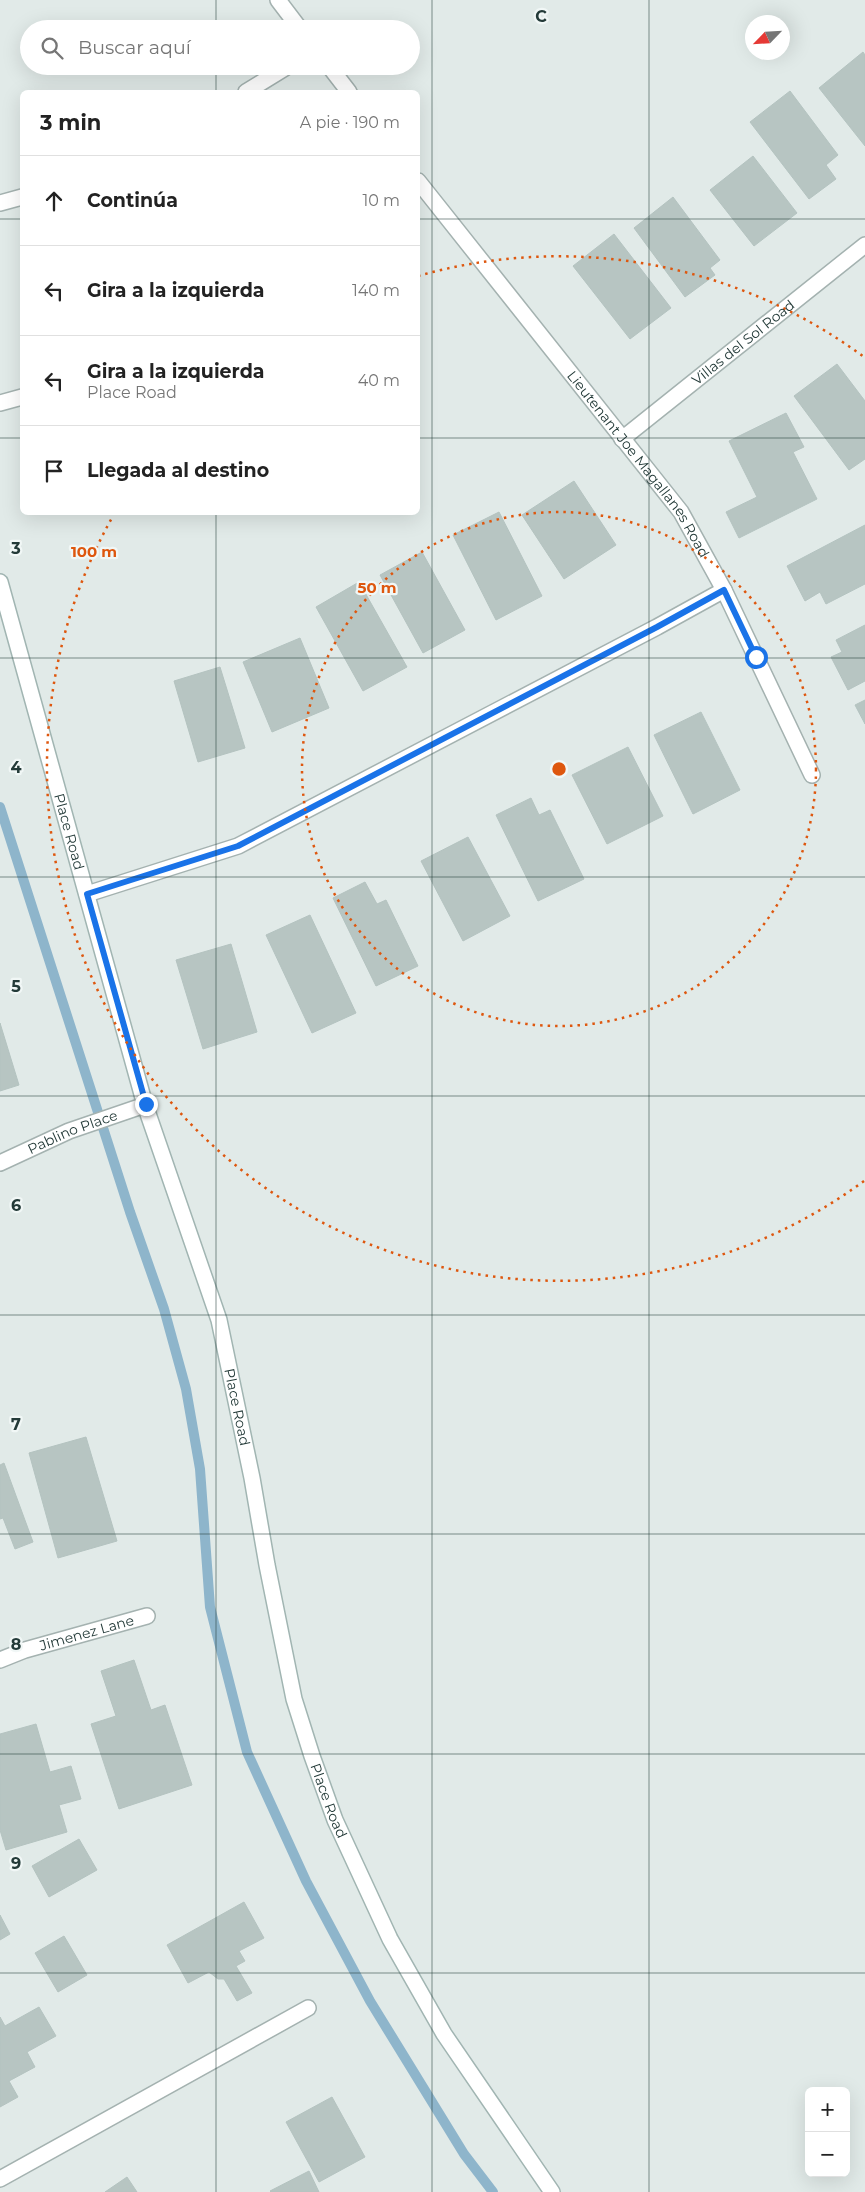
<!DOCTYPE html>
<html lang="es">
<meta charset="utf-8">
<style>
:root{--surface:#fff;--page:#f2f2f2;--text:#222;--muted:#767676;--line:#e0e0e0}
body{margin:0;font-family:Montserrat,sans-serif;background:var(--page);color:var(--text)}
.controls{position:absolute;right:15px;bottom:15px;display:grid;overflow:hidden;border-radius:8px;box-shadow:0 5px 20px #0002}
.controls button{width:45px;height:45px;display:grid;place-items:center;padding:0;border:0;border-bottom:1px solid var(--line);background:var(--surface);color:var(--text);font:25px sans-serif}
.compass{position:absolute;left:745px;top:15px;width:45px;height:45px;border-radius:50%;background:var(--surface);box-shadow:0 5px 20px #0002;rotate:245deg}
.stop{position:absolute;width:15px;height:15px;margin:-11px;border:4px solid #1a73e8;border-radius:50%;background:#fff}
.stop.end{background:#1a73e8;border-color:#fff;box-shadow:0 1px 5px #0008}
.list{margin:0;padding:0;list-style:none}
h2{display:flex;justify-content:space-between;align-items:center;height:65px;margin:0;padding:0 20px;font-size:21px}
h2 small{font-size:16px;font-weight:400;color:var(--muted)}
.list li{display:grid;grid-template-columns:32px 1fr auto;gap:15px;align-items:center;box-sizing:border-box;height:90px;padding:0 20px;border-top:1px solid var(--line)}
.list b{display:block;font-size:19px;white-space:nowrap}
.list p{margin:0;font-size:16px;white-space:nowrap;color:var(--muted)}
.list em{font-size:16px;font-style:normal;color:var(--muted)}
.icon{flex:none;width:28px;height:28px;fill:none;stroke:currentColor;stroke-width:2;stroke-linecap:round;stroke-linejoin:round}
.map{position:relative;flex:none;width:865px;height:2192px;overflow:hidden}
.search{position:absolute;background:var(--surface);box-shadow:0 5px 20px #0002;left:20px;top:20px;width:400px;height:55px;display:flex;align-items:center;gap:12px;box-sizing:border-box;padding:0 18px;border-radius:28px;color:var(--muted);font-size:19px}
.panel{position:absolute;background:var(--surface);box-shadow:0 5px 20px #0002;left:20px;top:90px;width:400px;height:425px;border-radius:8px}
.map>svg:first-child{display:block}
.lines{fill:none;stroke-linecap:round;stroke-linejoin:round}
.stream{stroke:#8eb5cb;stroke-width:10}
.building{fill:#b7c5c2;stroke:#b4c3c0}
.street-casing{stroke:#a4b2b0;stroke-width:18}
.secondary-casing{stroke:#a1b5b2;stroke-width:18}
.street{stroke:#fff;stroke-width:15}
.secondary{stroke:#fff;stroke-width:15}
.route{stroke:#1a73e8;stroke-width:6}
.grid{fill:none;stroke:#233a38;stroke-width:1;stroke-opacity:0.55}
.ring{fill:none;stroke:#de570e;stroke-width:2.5;stroke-dasharray:2.5 5}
.labels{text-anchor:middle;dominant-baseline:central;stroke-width:4.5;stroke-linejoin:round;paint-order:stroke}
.street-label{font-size:14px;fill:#233a38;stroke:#f1f7f6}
.grid-label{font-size:16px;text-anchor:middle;font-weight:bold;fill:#233a38;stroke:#f1f7f6;stroke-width:4.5;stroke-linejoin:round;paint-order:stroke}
.centre{fill:#de570e;stroke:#f1f7f6;stroke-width:2.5}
.ring-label{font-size:15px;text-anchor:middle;font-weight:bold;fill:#de570e;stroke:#f1f7f6;stroke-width:4.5;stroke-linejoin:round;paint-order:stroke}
</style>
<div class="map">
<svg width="865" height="2192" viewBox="0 0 865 2192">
<rect width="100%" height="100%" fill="#e1eae8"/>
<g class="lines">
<path class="stream" d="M0 807 130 1212 164 1309 186 1389 200 1469 210 1607 247 1752 306 1881 370 2001 464 2154 493 2192"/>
</g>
<path class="building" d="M863 52 865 55V146L819 88Z
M790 91 838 155 826 165 836 179 809 199 750 122Z
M753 156 797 213 754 246 710 190Z
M673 197 720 260 710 268 715 275 685 297 634 228Z
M614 234 671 308 630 339 573 266Z
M837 364 865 401V459L849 470 794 396Z
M786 413 804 447 793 452 817 499 739 538 726 512 757 497 729 441Z
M574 481 616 545 564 579 522 515Z
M499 512 542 596 496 620 453 535Z
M865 525V584L826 604 820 592 805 601 787 566Z
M422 552 465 630 423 653 380 575Z
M359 582 407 667 363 691 316 607Z
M865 625V681L848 690 831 657 842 652 836 640Z
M300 638 329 708 272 732 243 662Z
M220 667 245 748 198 762 174 681Z
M865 700V724L855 705Z
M701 712 740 790 693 814 654 735Z
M628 747 663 816 607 844 572 775Z
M531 798 539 815 550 810 584 879 538 901 496 815Z
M468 837 510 916 463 941 421 861Z
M365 882 377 904 386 900 418 966 376 986 333 898Z
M310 915 356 1013 312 1033 266 935Z
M231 944 257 1032 203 1049 176 960Z
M0 1023 19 1085 0 1091Z
M86 1437 117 1541 58 1558 29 1453Z
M4 1463 33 1542 15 1549 3 1518 0 1519V1465Z
M134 1660 151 1710 165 1705 192 1785 119 1809 91 1724 116 1716 101 1671Z
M36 1724 50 1772 71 1766 81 1799 59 1805 67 1832 6 1850 0 1830V1734Z
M79 1839 97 1870 49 1897 32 1866Z
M244 1902 264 1938 239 1951 245 1961 236 1966 252 1993 237 2001 224 1979H218L209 1972 188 1983 167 1945Z
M0 1915 10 1934 0 1940Z
M64 1936 87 1975 58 1992 35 1953Z
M39 2007 56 2036 27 2052 35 2067 9 2081 18 2097 0 2107V2017L5 2026Z
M332 2097 365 2157 319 2182 286 2122Z
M309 2171 319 2192H271L270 2191Z
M127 2177 137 2192H105Z"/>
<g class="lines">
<defs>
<g id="street">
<path d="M278 0 300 29"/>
<path d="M329 66 349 92"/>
<path d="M246 92 288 66"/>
<path id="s1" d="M418 181 681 512 724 590 812 775"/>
<path d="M0 203 22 197"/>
<path d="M0 403 22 397"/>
<path id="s2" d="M622 439 865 245"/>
<path d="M87 894 238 846 657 627 724 590"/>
<path id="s3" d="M0 1163 69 1131 145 1105"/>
<path id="s4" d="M0 1660 25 1650 147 1616"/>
<path d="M0 2179 308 2008"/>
</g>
<g id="secondary">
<path id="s5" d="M0 582 145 1105 219 1320 252 1478 267 1565 294 1699 312 1756 335 1820 390 1939 444 2034 552 2192"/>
</g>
</defs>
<use href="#street" class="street-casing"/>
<use href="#secondary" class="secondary-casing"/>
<use href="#street" class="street"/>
<use href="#secondary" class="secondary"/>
</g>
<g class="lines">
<path class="route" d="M146 1104 87 894 238 846 657 627 724 590 756 657"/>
</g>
<path class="grid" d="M216 0V29M432 0V2192M649 0V2192M216 66V92M0 219H22M418 219H865M0 438H22M418 438H865M216 512V2192M0 658H865M0 877H865M0 1096H865M0 1315H865M0 1534H865M0 1754H865M0 1973H865"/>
<g class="ring">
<circle cx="559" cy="769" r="257"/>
<path d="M864 1181A513 513 0 0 1 113 516M418 276A513 513 0 0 1 864 357"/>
</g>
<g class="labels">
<g class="street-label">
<text stroke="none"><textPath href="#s2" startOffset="155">Villas del Sol Road</textPath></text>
<text stroke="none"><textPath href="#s1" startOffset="359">Lieutenant Joe Magallanes Road</textPath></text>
<text stroke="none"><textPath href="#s5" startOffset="259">Place Road</textPath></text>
<text stroke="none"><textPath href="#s3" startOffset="79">Pablino Place</textPath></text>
<text stroke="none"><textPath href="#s5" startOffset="859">Place Road</textPath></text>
<text stroke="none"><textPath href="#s4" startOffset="91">Jimenez Lane</textPath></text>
<text stroke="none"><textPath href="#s5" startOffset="1264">Place Road</textPath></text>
</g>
</g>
<g class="grid-label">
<text x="541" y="22">C</text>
<text x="16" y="554">3</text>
<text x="16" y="773">4</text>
<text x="16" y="992">5</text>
<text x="16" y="1211">6</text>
<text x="16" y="1430">7</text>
<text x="16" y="1650">8</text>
<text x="16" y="1869">9</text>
</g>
<circle cx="559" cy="769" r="8" class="centre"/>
<g class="ring-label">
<text x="94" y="557">100 m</text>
<text x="377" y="593">50 m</text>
</g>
</svg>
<div class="controls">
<button>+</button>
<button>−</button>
</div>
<svg class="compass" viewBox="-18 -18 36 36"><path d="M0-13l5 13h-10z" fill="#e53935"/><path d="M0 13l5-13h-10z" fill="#767676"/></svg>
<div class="stop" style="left:756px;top:657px"></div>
<div class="stop end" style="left:146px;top:1104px"></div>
<div class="search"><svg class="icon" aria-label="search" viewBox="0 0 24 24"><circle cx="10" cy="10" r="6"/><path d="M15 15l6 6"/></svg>Buscar aquí</div>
<section class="panel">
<h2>3 min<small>A pie · 190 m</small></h2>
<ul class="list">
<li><svg class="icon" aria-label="ahead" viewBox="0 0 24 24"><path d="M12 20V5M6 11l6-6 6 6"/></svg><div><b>Continúa</b></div><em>10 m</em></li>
<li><svg class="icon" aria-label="left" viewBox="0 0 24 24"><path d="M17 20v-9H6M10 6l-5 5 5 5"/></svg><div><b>Gira a la izquierda</b></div><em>140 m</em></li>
<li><svg class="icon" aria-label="left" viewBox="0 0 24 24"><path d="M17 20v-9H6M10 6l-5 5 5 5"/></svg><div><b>Gira a la izquierda</b><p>Place Road</p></div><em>40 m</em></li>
<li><svg class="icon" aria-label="arrive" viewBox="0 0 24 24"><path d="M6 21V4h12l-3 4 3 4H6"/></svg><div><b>Llegada al destino</b></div></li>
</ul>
</section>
</div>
